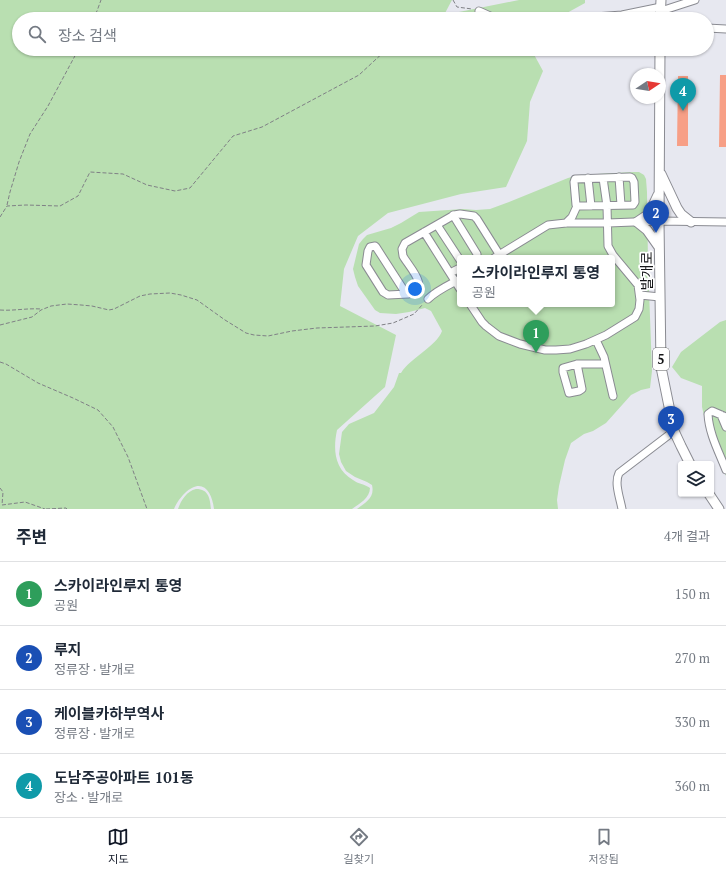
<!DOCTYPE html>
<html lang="ko">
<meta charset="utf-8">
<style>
:root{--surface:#fff;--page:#f6f6f7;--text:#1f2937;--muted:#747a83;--line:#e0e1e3;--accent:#111827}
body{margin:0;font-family:"PT Serif","Noto Sans KR",serif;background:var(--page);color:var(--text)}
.controls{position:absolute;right:12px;bottom:12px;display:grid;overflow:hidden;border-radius:4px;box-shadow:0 1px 3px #0004}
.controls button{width:36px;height:36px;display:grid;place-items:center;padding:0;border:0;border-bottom:1px solid var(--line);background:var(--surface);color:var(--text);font:20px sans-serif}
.compass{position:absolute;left:630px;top:68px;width:36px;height:36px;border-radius:50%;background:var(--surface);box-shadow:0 1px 3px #0004;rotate:78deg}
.you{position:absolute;left:415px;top:289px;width:14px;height:14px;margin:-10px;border:3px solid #fff;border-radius:50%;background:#1a73e8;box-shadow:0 0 0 6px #1a73e833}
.badge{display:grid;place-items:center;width:26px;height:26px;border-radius:50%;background:var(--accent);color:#fff;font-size:13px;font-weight:700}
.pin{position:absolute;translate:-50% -33px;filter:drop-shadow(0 1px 2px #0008)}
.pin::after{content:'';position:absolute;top:21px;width:14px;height:12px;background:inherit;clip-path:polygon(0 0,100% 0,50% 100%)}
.popup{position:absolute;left:457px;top:255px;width:158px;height:52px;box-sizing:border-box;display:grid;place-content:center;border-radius:4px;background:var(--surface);filter:drop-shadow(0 1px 3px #0005);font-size:13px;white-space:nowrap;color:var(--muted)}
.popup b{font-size:15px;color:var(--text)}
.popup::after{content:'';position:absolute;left:50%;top:100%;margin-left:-8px;border:8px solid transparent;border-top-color:var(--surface)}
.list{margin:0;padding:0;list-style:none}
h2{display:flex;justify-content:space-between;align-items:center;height:52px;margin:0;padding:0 16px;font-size:17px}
h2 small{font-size:13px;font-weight:400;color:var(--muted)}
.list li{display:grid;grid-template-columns:26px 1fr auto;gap:12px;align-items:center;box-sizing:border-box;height:64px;padding:0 16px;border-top:1px solid var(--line)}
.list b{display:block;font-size:15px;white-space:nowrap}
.list p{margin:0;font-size:13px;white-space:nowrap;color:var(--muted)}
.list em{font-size:13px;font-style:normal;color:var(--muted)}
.icon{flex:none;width:22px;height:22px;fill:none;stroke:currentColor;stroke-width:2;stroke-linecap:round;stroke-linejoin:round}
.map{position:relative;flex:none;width:726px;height:509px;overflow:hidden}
.search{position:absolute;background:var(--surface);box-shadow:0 1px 3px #0004;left:12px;right:12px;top:12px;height:44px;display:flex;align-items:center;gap:10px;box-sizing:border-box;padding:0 14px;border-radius:22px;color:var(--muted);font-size:15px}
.sheet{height:308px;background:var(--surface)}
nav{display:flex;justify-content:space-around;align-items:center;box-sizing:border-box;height:56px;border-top:1px solid var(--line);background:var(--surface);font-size:11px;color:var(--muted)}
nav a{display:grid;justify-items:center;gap:2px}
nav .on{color:var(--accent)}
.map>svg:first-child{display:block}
.green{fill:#b9dfb1;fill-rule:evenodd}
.building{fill:#f79f86}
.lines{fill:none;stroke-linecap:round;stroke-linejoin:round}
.minor-casing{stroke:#8a8b92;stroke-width:9}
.major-casing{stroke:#8a8b92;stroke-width:11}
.path{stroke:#7f8085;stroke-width:1;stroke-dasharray:4 2;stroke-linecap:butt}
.minor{stroke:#fff;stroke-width:7}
.major{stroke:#fff;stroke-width:9}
.labels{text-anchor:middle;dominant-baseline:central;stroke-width:3.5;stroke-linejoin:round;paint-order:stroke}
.shield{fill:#fff;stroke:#5b5c5d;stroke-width:1}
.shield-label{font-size:13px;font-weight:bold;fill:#151618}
.street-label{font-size:14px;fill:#151618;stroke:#fff}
</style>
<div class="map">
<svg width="726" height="509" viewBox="0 0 726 509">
<rect width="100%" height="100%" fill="#e7e8f0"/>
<path class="green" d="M0 0H452L444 15 519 0H585V3L556 19H19V49H531L543 71 530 102 527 141 506 187 461 194 388 213 358 236 344 269 340 306 396 335 385 387 337 430C333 449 334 469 353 480 358 484 365 484 370 488 370 498 359 504 352 509H214C212 491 202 477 185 493 180 498 177 502 174 509H0Z
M633 172H639L644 175 646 179 647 192 648 263 652 371 650 388 641 390 631 395 606 423 593 431 584 434 571 443 565 460 559 486 557 500 558 509H357C366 502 375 498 372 485L367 482 355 477 346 471 341 462 339 454 342 432 349 424 374 413 394 387 399 373H401C411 357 436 347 442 331L431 311 425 308 409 312 396 314 380 313 375 310 358 286 355 277 353 269 359 244 363 239 367 235 391 228 401 223 419 212 463 209 476 210 490 209 509 202 568 178 579 175ZM460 258H612V304H460Z
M726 320V476L708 433 702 407V386L681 378 672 367 681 352 720 322Z
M196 489C209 489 210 499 211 509H178C181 500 187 491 196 489Z"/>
<path class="building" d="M720 75H726V147H719Z
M678 76H688V146H677Z"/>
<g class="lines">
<defs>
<path id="minor" d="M479 11 497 19
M661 11 695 0
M568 19 622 15 661 7
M707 28 726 29
M619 177 621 205
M630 177 632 178 634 182 635 202 633 205 579 206 576 205 574 182 575 179Z
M588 178 591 206
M453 215 477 254V257L476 258
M566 223 572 217 577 206
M437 225 460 260
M424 232 460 289
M494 258 548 225 566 223H608L659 221 726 222
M450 273 460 268
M415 292H409L403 289 376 247 375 246 370 247 368 251 366 265 383 292 388 295 408 294C432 289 409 267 403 256L402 249 405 243 454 215 460 214 474 216 477 219 499 254
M640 295 660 297
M428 299C437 290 449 285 460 279
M470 304 482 322 486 326 499 336 520 344 545 350H556L570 349 586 344 606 335 635 317 639 309 640 300 638 285 613 255 608 246 607 206 603 178
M596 340 604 357 613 396
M577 364 582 389 579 391 569 393 563 372V368L577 364H605
M721 415 726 427
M726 417 712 411 708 414C709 434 719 452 726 470
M622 509C620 498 614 483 619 473L674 431"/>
<path id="major" d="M660 19 661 0
M660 49 659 221 661 367 674 431 681 446 690 464
M661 174 677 208 681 214 691 222
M658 195 649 214 637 222 647 230 659 247
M709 494 719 509"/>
</defs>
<use href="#minor" class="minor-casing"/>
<use href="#major" class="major-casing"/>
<path class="path" d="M453 0 457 7 472 9
M92 19 97 11 101 0
M7 205 10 192 19 162 30 134 48 106 77 52V49
M0 217 7 206 26 205 60 206 78 196 90 172 123 174 147 185 175 191 190 188 233 136 262 127 359 75 387 49
M0 310C14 311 27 308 41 309
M0 325 32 317 41 310 51 306 67 304 81 305 92 306 109 310 114 309 140 296 150 294 170 293 181 295 197 300 225 320 246 333 254 335 268 336 292 331 317 328 375 326 393 323 414 314 423 304
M0 362 6 364 38 383 73 398 98 410 113 427 128 457 147 509
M0 488 3 492 2 505 25 502 45 509
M46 509 66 508 67 509"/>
<use href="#minor" class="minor"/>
<use href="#major" class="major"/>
</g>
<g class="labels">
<rect class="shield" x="653" y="348" width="16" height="22" rx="3"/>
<g class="shield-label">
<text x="661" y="359">5</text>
</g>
<g class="street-label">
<text transform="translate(646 271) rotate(-90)">발개로</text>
</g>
</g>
</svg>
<div class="controls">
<button><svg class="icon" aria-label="layers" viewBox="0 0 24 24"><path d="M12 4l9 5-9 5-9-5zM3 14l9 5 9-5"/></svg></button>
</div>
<svg class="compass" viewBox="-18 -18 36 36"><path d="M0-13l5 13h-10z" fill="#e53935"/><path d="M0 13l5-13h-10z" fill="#747a83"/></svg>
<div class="you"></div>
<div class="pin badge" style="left:536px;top:353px;background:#2e9e5b">1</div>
<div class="popup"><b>스카이라인루지 통영</b>공원</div>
<div class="pin badge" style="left:656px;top:233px;background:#1a4fb4">2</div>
<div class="pin badge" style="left:671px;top:439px;background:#1a4fb4">3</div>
<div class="pin badge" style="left:683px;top:111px;background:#0f9aa8">4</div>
<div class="search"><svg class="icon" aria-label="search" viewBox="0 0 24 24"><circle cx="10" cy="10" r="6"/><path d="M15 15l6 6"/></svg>장소 검색</div>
</div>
<section class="sheet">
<h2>주변<small>4개 결과</small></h2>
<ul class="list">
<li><span class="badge" style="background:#2e9e5b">1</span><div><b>스카이라인루지 통영</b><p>공원</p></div><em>150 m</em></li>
<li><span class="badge" style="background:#1a4fb4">2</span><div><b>루지</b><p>정류장 · 발개로</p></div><em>270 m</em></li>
<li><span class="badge" style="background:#1a4fb4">3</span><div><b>케이블카하부역사</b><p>정류장 · 발개로</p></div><em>330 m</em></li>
<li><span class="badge" style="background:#0f9aa8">4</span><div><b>도남주공아파트 101동</b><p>장소 · 발개로</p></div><em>360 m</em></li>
</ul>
</section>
<nav>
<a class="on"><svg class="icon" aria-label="map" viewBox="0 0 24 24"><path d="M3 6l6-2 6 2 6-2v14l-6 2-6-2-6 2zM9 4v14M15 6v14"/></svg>지도</a>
<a><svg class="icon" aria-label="directions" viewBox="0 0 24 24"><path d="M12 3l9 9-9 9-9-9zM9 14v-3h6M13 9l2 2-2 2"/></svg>길찾기</a>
<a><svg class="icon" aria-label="saved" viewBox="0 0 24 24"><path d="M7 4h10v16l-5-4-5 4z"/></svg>저장됨</a>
</nav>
